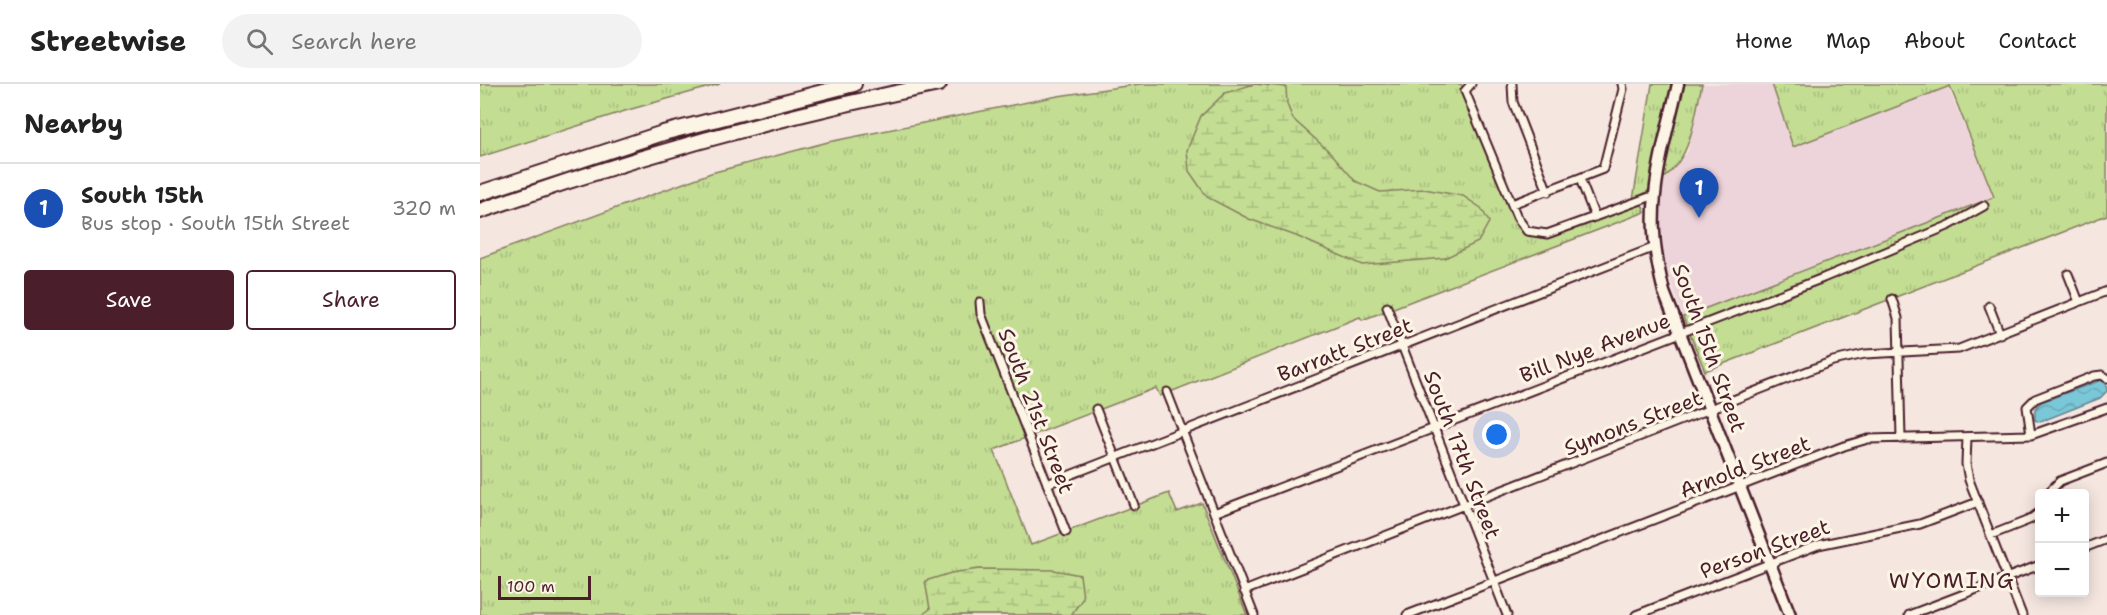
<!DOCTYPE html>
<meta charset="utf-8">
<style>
:root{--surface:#fff;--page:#f2f2f2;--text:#222;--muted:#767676;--line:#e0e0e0;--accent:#4a1f2b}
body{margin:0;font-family:"Shantell Sans",sans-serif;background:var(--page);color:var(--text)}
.controls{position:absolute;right:18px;bottom:18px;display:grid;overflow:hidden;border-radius:6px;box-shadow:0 3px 15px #0003}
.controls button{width:54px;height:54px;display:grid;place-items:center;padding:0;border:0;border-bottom:2px solid var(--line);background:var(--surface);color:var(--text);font:30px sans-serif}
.scale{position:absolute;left:18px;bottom:15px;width:93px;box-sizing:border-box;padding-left:6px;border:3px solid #4a1f2b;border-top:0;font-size:16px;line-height:21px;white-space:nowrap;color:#4a1f2b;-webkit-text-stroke:4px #fcf5e5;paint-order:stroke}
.you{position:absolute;left:1017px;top:351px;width:21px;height:21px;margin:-15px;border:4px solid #fff;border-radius:50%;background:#1a73e8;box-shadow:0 0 0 9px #1a73e833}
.badge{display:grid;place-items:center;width:39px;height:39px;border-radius:50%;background:var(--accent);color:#fff;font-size:20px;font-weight:700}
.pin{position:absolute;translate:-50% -50px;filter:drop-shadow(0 2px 3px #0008)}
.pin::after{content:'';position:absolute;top:32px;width:21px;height:18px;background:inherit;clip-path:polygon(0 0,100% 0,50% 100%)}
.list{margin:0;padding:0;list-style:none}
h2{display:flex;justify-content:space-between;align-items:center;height:78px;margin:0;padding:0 24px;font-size:26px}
h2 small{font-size:20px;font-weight:400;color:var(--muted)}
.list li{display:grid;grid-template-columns:39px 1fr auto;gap:18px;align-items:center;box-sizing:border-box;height:90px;padding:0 24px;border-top:2px solid var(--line)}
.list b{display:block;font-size:22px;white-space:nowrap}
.list p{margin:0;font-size:20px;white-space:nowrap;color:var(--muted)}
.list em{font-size:20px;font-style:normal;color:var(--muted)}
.actions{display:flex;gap:12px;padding:18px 24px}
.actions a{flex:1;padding:14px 0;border:2px solid var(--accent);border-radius:6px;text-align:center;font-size:21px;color:var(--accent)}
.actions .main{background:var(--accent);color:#fff}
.icon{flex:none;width:33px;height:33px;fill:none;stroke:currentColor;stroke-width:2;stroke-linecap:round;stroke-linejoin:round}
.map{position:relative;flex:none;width:1627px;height:531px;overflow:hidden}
header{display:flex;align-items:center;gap:36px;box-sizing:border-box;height:84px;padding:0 30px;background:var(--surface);border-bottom:2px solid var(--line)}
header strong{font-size:28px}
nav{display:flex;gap:33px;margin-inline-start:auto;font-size:21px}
.search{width:420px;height:54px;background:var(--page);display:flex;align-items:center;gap:15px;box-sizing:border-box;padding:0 21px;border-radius:33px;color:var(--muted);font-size:22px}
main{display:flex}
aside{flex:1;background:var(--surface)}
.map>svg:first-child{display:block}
.built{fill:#edd4da}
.grass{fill:url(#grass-tufts);stroke:#867e5f;stroke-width:1.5}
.wetland{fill:url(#wetland-marsh);stroke:#867e5f;stroke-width:1.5}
.water{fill:url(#water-waves);stroke:#668492;stroke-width:1.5}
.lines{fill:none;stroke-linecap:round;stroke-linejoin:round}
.minor-casing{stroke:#4a1f2b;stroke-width:11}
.secondary-casing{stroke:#4a1f2b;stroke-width:15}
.motorway-casing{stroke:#4a1f2b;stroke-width:18}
.minor{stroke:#fcf5e5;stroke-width:7}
.secondary{stroke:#fcf5e5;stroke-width:10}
.motorway{stroke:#fcf5e5;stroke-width:14}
.labels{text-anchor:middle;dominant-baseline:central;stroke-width:6;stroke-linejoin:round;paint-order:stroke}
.street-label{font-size:21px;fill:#4a1f2b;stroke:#fcf5e5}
.neighbourhood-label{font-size:22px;letter-spacing:1.5px;fill:#4a1f2b;stroke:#fcf5e5}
</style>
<header>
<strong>Streetwise</strong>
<div class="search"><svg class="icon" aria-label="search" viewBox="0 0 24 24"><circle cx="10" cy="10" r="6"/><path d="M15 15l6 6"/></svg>Search here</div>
<nav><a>Home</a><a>Map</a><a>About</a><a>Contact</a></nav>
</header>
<main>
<aside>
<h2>Nearby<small></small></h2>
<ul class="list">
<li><span class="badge" style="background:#1a4fb4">1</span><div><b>South 15th</b><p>Bus stop · South 15th Street</p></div><em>320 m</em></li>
</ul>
<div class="actions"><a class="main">Save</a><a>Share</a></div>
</aside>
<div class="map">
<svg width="1627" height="531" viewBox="0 0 1627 531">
<defs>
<pattern id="grass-tufts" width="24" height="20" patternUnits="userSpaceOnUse" patternTransform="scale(1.5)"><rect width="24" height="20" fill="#c3dd93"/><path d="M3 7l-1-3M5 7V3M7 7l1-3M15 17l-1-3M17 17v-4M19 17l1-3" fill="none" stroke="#a9bd7f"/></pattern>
<pattern id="wetland-marsh" width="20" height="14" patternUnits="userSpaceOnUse" patternTransform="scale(1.5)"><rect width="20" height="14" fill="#c3dd93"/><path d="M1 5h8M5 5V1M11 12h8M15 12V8" fill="none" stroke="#a9bd7f"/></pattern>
<pattern id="water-waves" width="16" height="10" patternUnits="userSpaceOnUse" patternTransform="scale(1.5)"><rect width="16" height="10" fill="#79c7d7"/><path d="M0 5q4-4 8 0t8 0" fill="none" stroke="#6aaab9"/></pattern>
</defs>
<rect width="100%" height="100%" fill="#f5e6e0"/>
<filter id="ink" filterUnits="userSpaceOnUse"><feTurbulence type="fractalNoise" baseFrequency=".0167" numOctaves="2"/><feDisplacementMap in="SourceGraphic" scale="12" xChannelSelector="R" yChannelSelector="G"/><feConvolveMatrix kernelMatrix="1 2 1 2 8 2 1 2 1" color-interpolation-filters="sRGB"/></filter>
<g filter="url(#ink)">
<path class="built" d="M1222 0H1292L1313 63 1468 3 1514 113 1203 233 1185 179 1180 124 1184 97 1208 67Z"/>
<path class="grass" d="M0 0H240L148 26 0 73Z
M660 0H981L1042 142 1060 151 1153 116 1172 0H1222C1209 58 1212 79 1159 113L1165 128 882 236 880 233 680 312 676 304 514 366 551 461 689 409 697 428 722 419 767 531H0V174L231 89 348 58 578 12Z
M1292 0H1627V131L1225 287 1203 233 1514 113 1470 2 1313 63Z"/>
<path class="wetland" d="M774 0 806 3 807 20 813 35 852 70 875 97 900 108 944 105 983 112 1001 124 1009 138 998 158 965 174 882 181 816 152 769 135 727 113 709 87 707 66 721 32 745 9Z
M499 485 574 486 600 491 603 514 591 531H442L450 525 445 497 471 489Z"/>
<path class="water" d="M1621 296 1626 299 1627 307 1620 314 1560 338 1555 336V325L1561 318Z"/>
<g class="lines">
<defs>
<path id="minor" d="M991 0 985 7 1037 133 1047 147 1067 150 1175 111
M1032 0 1033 18 1068 108
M1100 95 1115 133
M1032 120 1123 85 1143 5 1142 0
M1588 190 1599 218
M1412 215 1418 234 1421 355
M500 218 501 230 586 448
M1509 222 1520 250
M907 223 1027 531
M687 308 774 531
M616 325 654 421
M1551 351 1547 323 1555 315 1614 292 1622 291 1627 294
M1487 353 1486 380 1489 396 1542 531
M567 400 1175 163
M1567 410 1580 397 1627 379
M734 429 1343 194 1470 141 1504 122
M1511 451 1549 436 1560 428
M1604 464 1627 455
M764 507 1353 277 1385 270 1479 265 1627 207
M927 531 1364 362 1388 355 1551 351 1627 324
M1156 531 1338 461 1440 440 1498 418
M1429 531 1560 481"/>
<path id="secondary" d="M1198 0C1187 48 1171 99 1174 148 1175 168 1179 188 1184 208L1310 531"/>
<path id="motorway" d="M0 109 183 49 374 0
M0 127C150 74 303 31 459 0"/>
</defs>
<use href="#minor" class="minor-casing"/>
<use href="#secondary" class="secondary-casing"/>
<use href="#motorway" class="motorway-casing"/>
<use href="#minor" class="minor"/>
<use href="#secondary" class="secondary"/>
<use href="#motorway" class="motorway"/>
</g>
</g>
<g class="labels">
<g class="street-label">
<text transform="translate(1115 264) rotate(-21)">Bill Nye Avenue</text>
<text transform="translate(1229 264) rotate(70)">South 15th Street</text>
<text transform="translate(865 266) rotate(-21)">Barratt Street</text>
<text transform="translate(556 327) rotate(69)">South 21st Street</text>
<text transform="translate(1153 339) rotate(-21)">Symons Street</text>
<text transform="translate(982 371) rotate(69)">South 17th Street</text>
<text transform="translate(1265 383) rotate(-21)">Arnold Street</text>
<text transform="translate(1285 465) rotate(-20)">Person Street</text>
</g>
<g class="neighbourhood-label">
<text x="1472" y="496">WYOMING</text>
</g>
</g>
</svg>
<div class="controls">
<button>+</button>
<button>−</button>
</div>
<div class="scale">100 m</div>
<div class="you"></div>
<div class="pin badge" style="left:1219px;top:134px;background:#1a4fb4">1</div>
</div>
</main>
